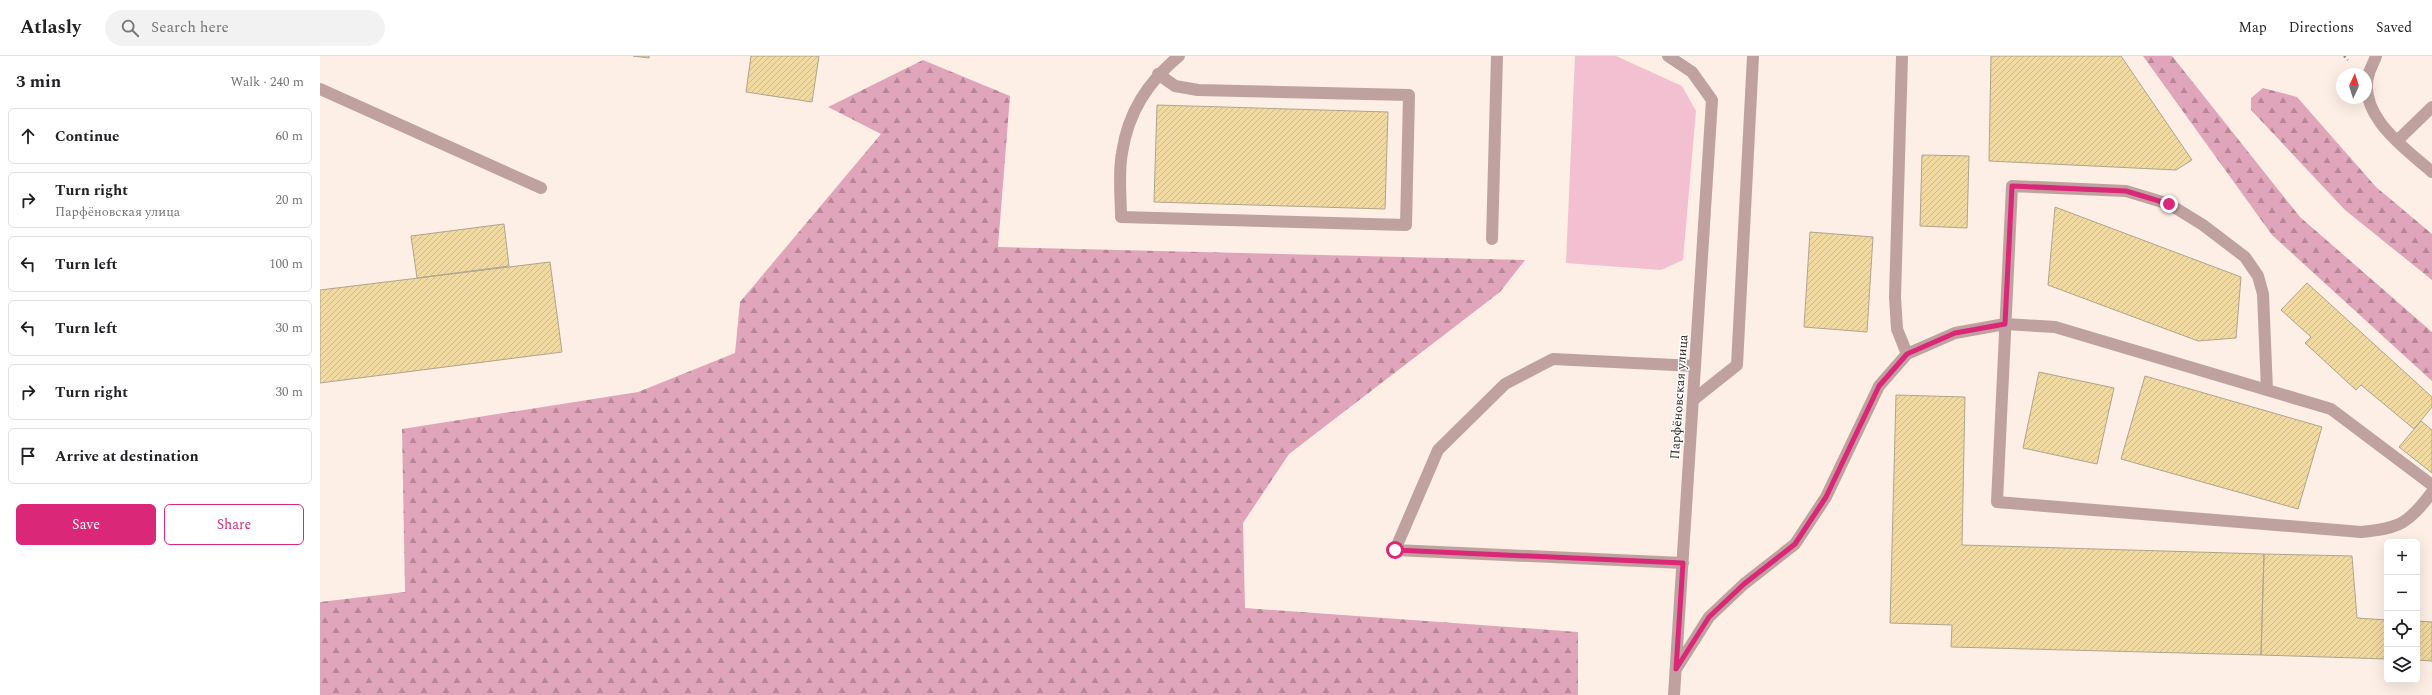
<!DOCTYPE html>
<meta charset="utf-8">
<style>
:root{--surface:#fff;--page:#f2f2f2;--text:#202124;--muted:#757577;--line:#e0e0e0;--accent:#db2777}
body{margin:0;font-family:Spectral,serif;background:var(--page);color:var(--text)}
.controls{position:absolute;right:12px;bottom:12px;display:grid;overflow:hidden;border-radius:6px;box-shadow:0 4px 16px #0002}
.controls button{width:36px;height:36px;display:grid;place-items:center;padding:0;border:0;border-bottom:1px solid var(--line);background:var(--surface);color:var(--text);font:20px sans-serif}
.compass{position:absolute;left:2016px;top:12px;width:36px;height:36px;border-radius:50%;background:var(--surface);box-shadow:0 4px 16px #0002;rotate:4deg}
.stop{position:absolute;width:12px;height:12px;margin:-9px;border:3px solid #db2777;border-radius:50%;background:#fff}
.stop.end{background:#db2777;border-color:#fff;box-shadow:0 1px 4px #0008}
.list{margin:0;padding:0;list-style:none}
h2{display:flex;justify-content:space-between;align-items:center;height:52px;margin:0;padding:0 16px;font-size:17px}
h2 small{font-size:13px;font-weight:400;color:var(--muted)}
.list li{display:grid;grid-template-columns:26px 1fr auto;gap:12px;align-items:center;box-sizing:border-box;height:56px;margin:0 8px 8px;padding:0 8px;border:1px solid var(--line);border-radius:6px}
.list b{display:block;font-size:15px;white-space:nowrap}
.list p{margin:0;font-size:13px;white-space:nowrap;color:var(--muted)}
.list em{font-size:13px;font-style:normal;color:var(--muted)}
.actions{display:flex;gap:8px;padding:12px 16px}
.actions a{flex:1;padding:9px 0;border:1px solid var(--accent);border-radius:6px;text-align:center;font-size:14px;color:var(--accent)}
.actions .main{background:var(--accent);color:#fff}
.icon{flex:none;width:22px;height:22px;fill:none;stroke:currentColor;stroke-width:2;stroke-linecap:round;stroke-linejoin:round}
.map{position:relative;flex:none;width:2112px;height:639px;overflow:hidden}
header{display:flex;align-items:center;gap:24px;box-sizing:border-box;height:56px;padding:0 20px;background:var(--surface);border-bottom:1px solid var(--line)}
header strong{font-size:19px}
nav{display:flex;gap:22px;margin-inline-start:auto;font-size:14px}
.search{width:280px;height:36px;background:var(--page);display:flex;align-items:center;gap:10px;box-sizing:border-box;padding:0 14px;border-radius:22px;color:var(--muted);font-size:15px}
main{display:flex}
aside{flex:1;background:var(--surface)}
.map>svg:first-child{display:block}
.grass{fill:#f2c0d1}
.forest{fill:url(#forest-firs)}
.building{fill:url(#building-hatch);stroke:#afa58e}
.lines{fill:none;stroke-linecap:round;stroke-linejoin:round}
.path{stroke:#90857d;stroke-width:2.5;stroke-dasharray:2 3;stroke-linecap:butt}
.minor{stroke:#bfa29f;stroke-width:12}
.route{stroke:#db2777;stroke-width:5}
.labels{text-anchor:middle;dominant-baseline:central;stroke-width:3;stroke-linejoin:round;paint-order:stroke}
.street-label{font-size:13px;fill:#2d251e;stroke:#fff}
</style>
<header>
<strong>Atlasly</strong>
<div class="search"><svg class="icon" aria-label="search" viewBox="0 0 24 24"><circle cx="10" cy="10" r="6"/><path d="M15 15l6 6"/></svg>Search here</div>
<nav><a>Map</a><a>Directions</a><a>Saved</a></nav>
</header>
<main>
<aside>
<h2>3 min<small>Walk · 240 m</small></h2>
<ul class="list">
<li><svg class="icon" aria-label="ahead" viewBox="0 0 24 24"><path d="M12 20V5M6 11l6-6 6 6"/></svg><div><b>Continue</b></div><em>60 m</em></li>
<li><svg class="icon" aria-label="right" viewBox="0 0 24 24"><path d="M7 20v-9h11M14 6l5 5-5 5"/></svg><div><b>Turn right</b><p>Парфёновская улица</p></div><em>20 m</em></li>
<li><svg class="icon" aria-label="left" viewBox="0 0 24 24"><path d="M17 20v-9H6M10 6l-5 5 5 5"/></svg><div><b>Turn left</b></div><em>100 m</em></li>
<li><svg class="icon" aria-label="left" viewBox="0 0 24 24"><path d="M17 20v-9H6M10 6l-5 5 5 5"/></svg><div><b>Turn left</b></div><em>30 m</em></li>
<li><svg class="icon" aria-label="right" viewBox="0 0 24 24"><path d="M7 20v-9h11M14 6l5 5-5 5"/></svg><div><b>Turn right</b></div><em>30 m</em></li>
<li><svg class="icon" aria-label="arrive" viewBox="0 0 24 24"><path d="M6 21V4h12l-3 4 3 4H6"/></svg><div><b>Arrive at destination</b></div></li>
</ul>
<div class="actions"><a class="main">Save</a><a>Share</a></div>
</aside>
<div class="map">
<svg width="2112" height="639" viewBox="0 0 2112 639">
<defs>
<pattern id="forest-firs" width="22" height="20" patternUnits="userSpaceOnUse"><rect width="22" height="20" fill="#e1a5bb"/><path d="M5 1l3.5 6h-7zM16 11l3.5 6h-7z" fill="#b78697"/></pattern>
<pattern id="building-hatch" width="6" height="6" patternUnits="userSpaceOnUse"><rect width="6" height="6" fill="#f1d9a2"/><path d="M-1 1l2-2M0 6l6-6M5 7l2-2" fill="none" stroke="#cfba8b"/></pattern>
</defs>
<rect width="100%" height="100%" fill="#fdefe5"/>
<path class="grass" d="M1255 0H1296L1362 30 1376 55 1363 204 1341 214 1246 207Z"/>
<path class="forest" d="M1823 0H1852L1980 161 2112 276V325L1952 179Z
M603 4 690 40 678 191 1205 204 1180 236 969 398 923 467 925 552 1258 576V639H0V546L85 536 82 373 318 336 415 297 420 246 561 78 508 51Z
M1943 32 1977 41 2056 131 2112 178V224L2025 154 1931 54V42Z"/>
<path class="building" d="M313 0H329V2Z
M431 0H499L492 46 426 36Z
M1671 0H1801L1872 104 1856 114 1669 105Z
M837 49 1068 56 1065 153 834 146Z
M1602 99 1649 100 1647 172 1600 170Z
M1735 151 1921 221 1916 282 1878 285 1728 229Z
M184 168 189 210 97 222 91 180Z
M1490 176 1553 181 1547 276 1484 271Z
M230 206 242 296 0 327V234Z
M1987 227 2112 341V351L2094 373 2041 329 2036 334 1985 287 1991 281 1961 254Z
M1719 316 1794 332 1777 408 1703 392Z
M1825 320 2002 371 1978 453 1801 403Z
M1576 339 1645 341 1642 489 1944 498 1941 599 1631 591 1632 569 1570 567Z
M2101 365 2112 374V417L2079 391Z
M1944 498 2032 500 2037 562 2067 564V603L1941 599Z
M2097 565 2112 566V605L2097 604Z"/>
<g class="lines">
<path class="path" d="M2024 0 2028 4"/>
<path class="minor" d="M1348 0 1372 16 1392 44 1354 639
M1582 0 1575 241 1577 273 1587 298
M2056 0C2054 6 2051 11 2049 17 2036 59 2086 93 2112 116
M838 18 855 30 878 34 1089 39 1086 169 801 161C801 141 798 118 802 97 808 56 828 26 859 0
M0 33 221 132
M2077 85 2112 51
M1172 183 1177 0
M1947 334 1943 238 1938 220 1925 201 1883 169 1849 148 1806 135 1692 130 1677 446 2041 476C2080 472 2088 468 2112 436
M1373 344 1417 309 1433 0
M1363 507 1075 494 1118 394 1185 328 1233 303 1375 310
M1356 613 1389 561 1424 528 1475 488 1506 441 1559 330 1587 298 1635 277 1685 268 1735 271 2011 353 2112 429"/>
</g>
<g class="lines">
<path class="route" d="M1075 494 1363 507 1356 613 1389 561 1424 528 1475 488 1506 441 1559 330 1587 298 1635 277 1685 268 1692 130 1806 135 1849 148"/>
</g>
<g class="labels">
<g class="street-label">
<text transform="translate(1359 341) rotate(-86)">Парфёновская улица</text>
</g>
</g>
</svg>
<div class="controls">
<button>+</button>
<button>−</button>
<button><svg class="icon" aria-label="locate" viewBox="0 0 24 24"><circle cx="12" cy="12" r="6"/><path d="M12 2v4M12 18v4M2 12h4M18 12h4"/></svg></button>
<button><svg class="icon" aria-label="layers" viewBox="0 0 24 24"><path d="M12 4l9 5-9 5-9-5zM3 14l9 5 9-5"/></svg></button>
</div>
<svg class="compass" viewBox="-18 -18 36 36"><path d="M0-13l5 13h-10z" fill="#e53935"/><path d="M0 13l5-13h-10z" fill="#757577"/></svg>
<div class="stop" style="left:1075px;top:494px"></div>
<div class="stop end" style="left:1849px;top:148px"></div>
</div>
</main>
